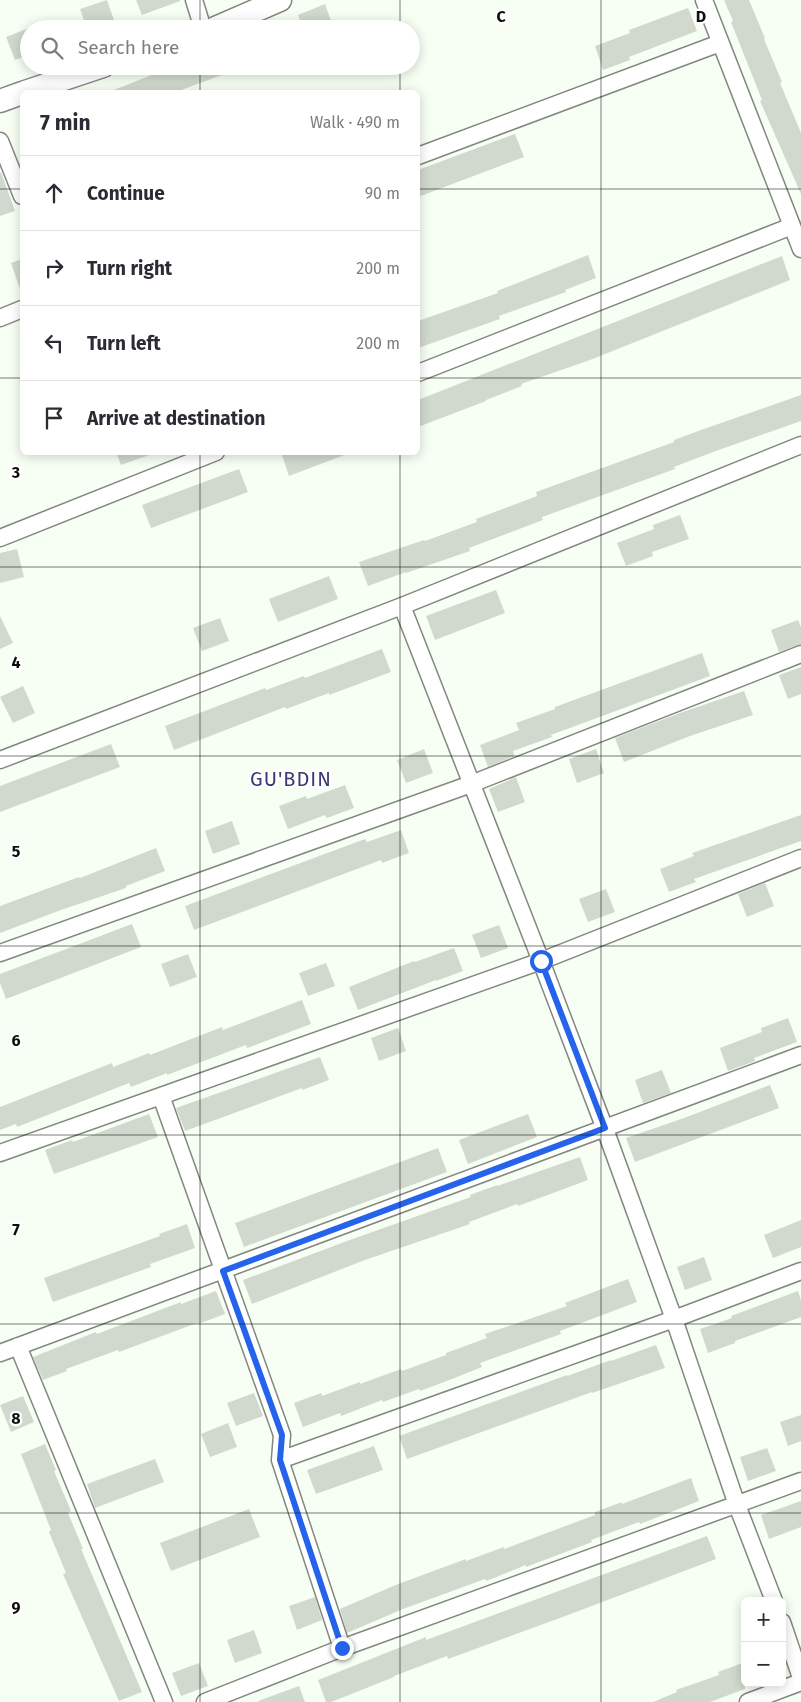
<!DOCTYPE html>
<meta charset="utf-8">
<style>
:root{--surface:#fff;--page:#f2f2f3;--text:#2b2b33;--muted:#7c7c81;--line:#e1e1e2}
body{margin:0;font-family:"Fira Sans",sans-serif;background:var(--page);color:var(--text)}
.controls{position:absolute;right:15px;bottom:15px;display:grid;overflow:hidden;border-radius:8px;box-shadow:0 2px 12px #0003}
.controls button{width:45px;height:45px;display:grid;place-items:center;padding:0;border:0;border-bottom:1px solid var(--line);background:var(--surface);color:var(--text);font:25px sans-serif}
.stop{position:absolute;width:15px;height:15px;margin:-11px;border:4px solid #2563eb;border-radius:50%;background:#fff}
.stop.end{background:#2563eb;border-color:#fff;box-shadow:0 1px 5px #0008}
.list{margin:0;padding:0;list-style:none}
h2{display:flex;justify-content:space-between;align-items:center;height:65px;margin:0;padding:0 20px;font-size:21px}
h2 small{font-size:16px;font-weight:400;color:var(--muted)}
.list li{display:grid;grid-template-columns:32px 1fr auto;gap:15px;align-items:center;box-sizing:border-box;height:75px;padding:0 20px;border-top:1px solid var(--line)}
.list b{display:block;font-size:19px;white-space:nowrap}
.list em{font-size:16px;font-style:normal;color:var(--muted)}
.icon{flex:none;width:28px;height:28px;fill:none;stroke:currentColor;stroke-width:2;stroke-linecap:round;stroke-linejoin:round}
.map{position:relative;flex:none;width:801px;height:1702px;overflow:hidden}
.search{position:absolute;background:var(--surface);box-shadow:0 2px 12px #0003;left:20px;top:20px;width:400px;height:55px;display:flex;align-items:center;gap:12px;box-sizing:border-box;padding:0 18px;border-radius:28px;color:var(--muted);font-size:19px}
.panel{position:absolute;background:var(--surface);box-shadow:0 2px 12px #0003;left:20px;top:90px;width:400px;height:365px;border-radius:8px}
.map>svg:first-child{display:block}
.building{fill:#d1d9ce}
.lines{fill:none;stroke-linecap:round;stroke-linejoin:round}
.street-casing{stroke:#81887e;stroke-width:19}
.secondary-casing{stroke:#81887e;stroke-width:25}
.street{stroke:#fff;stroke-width:16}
.secondary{stroke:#fff;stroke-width:22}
.route{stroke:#2563eb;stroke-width:6}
.grid{fill:none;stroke:#0d100c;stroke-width:1;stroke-opacity:0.55}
.labels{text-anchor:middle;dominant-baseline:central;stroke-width:4.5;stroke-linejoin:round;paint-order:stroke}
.quarter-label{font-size:20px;letter-spacing:1px;fill:#3d3773;stroke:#fff}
.grid-label{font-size:16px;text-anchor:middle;font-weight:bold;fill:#0d100c;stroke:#fff;stroke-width:4.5;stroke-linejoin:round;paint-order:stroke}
</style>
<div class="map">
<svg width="801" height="1702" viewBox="0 0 801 1702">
<rect width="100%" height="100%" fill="#f7fef3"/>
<path class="building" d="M107 0 115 23 99 29H87L80 9Z
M136 0H180V1L142 15Z
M724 0H749L765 38 764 39 782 82 780 83 801 133V194L760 101 762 100 731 22 733 21Z
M325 4 334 29H303L298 15Z
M688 8 697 31 629 57 630 60 603 70 595 46 630 33 629 30Z
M29 28V55L15 60 6 37Z
M174 66 243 67 176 92H109Z
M515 134 524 157 418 197V170Z
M1 172 15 211 0 216V173Z
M588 255 596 278 565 290 566 292 499 316 500 319 418 348V321L498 293 497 291Z
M782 256 790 280 590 360 521 384 522 386 486 400V401L418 427V400Z
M22 259V292H21L11 263Z
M801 395V421L713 452 674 467 675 469 542 517 543 520 469 548 470 551 406 573V572L368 586 359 562 424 540 425 541 477 522 476 519 537 496 536 492 674 442V440L701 430Z
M116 452H152V454L121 465Z
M281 452H347V454L289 476Z
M239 469 248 492 151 528 142 505Z
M680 515 689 539 652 552 653 556 626 566 617 543 654 529 653 525Z
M17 549 24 577 0 583V553Z
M329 576 338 599 278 622 269 599Z
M496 590 505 613 435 640 426 616Z
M0 616 13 643 0 649Z
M220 618 229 641 202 651 193 628Z
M798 620 801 627V644L779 652 771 630Z
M382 649 391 672 329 695V693L286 709 285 707 174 750 165 726 265 688 266 690 304 676 305 678Z
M702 653 710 676 551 735 552 737 513 751 514 756 488 767 480 745 519 730 516 723 555 709V707Z
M801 667V694L788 699 779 675Z
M23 686 35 713 13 723 0 697Z
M744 691 753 715 690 736 624 762 615 738 680 713Z
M111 744 120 767 0 812V786Z
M424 749 433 773 406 783 397 760Z
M596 749 604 773 577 783 569 759Z
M516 777 525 802 498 812 489 789Z
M345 785 354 808 327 818 325 815 288 829 279 806 306 796 307 799Z
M801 815V841L694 879 696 882 669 892 660 869 694 856 692 853Z
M232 821 240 844 213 854 205 831Z
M401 830 409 853 382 863 381 860 194 930 185 906 365 839 367 842Z
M156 848 165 871 126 886V888L61 910 0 933V906L79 877 80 878Z
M765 883 774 906 747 917 738 894Z
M606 889 615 912 588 922 579 899Z
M132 924 141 947 6 999 0 983V974Z
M499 925 508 948 481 958 472 935Z
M454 948 463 971 436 981V980L358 1010 349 987 414 961 415 962Z
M188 954 197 977 170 987 161 964Z
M326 963 335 986 308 996 299 973Z
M302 1000 311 1024 247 1048 246 1045 167 1075V1073L131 1087 129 1083 17 1127 16 1124 0 1130V1107L112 1063 113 1067 149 1053 150 1055 222 1027 223 1030Z
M788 1018 797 1042 754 1058 755 1061 728 1071 720 1048 762 1032 761 1028Z
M398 1028 406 1051 379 1061 371 1038Z
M320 1057 329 1080 302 1090V1088L185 1131 176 1108Z
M662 1070 671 1093 643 1103 635 1080Z
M770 1085 779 1108 635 1162 626 1138 684 1118Z
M149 1114 158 1137 54 1174 45 1150 72 1140 73 1142Z
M528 1114 537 1137 468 1164 459 1140Z
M438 1148 447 1172 244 1247 235 1223Z
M580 1157 588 1180 518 1206 517 1204 469 1222 470 1224 365 1260 252 1304 243 1280 347 1241 471 1197 470 1195 497 1185V1186Z
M801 1220V1247L773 1258 764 1235Z
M187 1224 195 1248 150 1264 151 1267 53 1302 44 1278 160 1236 159 1234Z
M704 1257 712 1280 685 1290 677 1267Z
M628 1279 637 1302 560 1331 561 1334 480 1363 482 1367 447 1381 420 1391 419 1389 383 1402 382 1400 341 1416 340 1413 303 1427 294 1403 321 1393 322 1396 360 1382V1384L401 1369 402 1371 446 1355V1353L487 1338 485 1334 567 1306 565 1303Z
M216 1291 225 1314 198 1324 197 1323 119 1352 118 1350 66 1369 67 1371 43 1380 33 1357 96 1332 97 1334 181 1302V1304Z
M798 1291 801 1301V1317L735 1341V1343L708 1353 700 1329 732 1318 731 1316Z
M656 1345 665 1368 592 1393V1392L407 1459 399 1436 567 1375V1376L611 1360V1361Z
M254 1393 263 1416 236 1426 227 1403Z
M23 1396 34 1422 11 1432 0 1405Z
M801 1415V1441L788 1446 780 1422Z
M228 1423 237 1447 210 1457 201 1434Z
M45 1444 56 1470 54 1471 71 1511 68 1513 83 1549H81L142 1692 119 1701 63 1574 66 1573 49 1532 51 1530 21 1454Z
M374 1446 383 1470 316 1494 307 1470Z
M767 1448 776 1471 748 1481 740 1457Z
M155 1459 164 1482 95 1508 87 1484Z
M691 1478 699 1501 640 1524 639 1522 591 1540 592 1542 526 1567V1565L486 1581 485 1579 403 1609 347 1633 340 1609 398 1584 466 1559V1561L504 1547V1549L595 1515V1512L622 1502V1504Z
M801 1501V1527L769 1539 761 1515Z
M249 1509 260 1537 171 1571 160 1543Z
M707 1536 716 1559 568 1615 448 1659 447 1656 394 1676V1677L354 1693 331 1702H326L318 1680 426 1637V1640Z
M315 1597 322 1620 297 1630 289 1606Z
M254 1630 262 1653 235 1663 227 1640Z
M745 1662V1689L710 1702H653L677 1692 676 1690 719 1675 718 1672Z
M199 1663 208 1686 181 1696 172 1673Z
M299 1686 305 1702H259L258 1701Z"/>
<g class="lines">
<defs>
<path id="street" d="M194 0 203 29
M704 0 801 249
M0 141 22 196
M418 156 720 43
M0 318 22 309
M418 373 792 226
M0 538 216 452
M402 606 541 961 605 1129 674 1319 737 1505 774 1601
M0 760 402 606 801 445
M0 953 471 784 801 654
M161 1096 282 1435 280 1460 342 1648
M0 1153 541 961 801 858
M18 1346 164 1702
M0 1353 801 1055
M280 1460 674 1319 801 1271
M782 1622 801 1678
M205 1702 342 1648 801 1481
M748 1702 801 1682"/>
<path id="secondary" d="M213 29 280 0
M25 92 103 66
M0 101 22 93"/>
</defs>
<use href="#street" class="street-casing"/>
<use href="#secondary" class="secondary-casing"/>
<use href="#street" class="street"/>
<use href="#secondary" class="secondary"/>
</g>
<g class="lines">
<path class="route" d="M342 1648 280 1460 282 1435 223 1271 605 1128 541 961"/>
</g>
<path class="grid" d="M200 0V29M400 0V29M601 0V1702M200 66V92M400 66V92M0 189H22M418 189H801M0 378H22M418 378H801M200 452V1702M400 452V1702M0 567H801M0 756H801M0 946H801M0 1135H801M0 1324H801M0 1513H801"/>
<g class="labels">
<g class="quarter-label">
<text x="291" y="779">GU'BDIN</text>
</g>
</g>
<g class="grid-label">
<text x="501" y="22">C</text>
<text x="701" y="22">D</text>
<text x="16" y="478">3</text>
<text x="16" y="668">4</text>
<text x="16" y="857">5</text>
<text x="16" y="1046">6</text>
<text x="16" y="1235">7</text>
<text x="16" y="1424">8</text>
<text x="16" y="1613">9</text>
</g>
</svg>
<div class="controls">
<button>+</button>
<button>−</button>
</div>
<div class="stop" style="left:541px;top:961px"></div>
<div class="stop end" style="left:342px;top:1648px"></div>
<div class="search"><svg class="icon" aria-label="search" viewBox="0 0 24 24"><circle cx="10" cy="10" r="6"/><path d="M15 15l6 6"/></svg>Search here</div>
<section class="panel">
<h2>7 min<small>Walk · 490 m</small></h2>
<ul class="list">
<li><svg class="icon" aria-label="ahead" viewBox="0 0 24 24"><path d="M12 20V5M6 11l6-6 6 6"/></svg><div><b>Continue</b></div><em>90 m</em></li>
<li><svg class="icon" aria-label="right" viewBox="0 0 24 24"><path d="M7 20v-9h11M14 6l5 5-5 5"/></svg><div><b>Turn right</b></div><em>200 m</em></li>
<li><svg class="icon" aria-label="left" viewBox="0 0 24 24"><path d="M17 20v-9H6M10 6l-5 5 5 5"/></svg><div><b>Turn left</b></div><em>200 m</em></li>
<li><svg class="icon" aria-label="arrive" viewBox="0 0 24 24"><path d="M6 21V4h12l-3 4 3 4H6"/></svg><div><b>Arrive at destination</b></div></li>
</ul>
</section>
</div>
